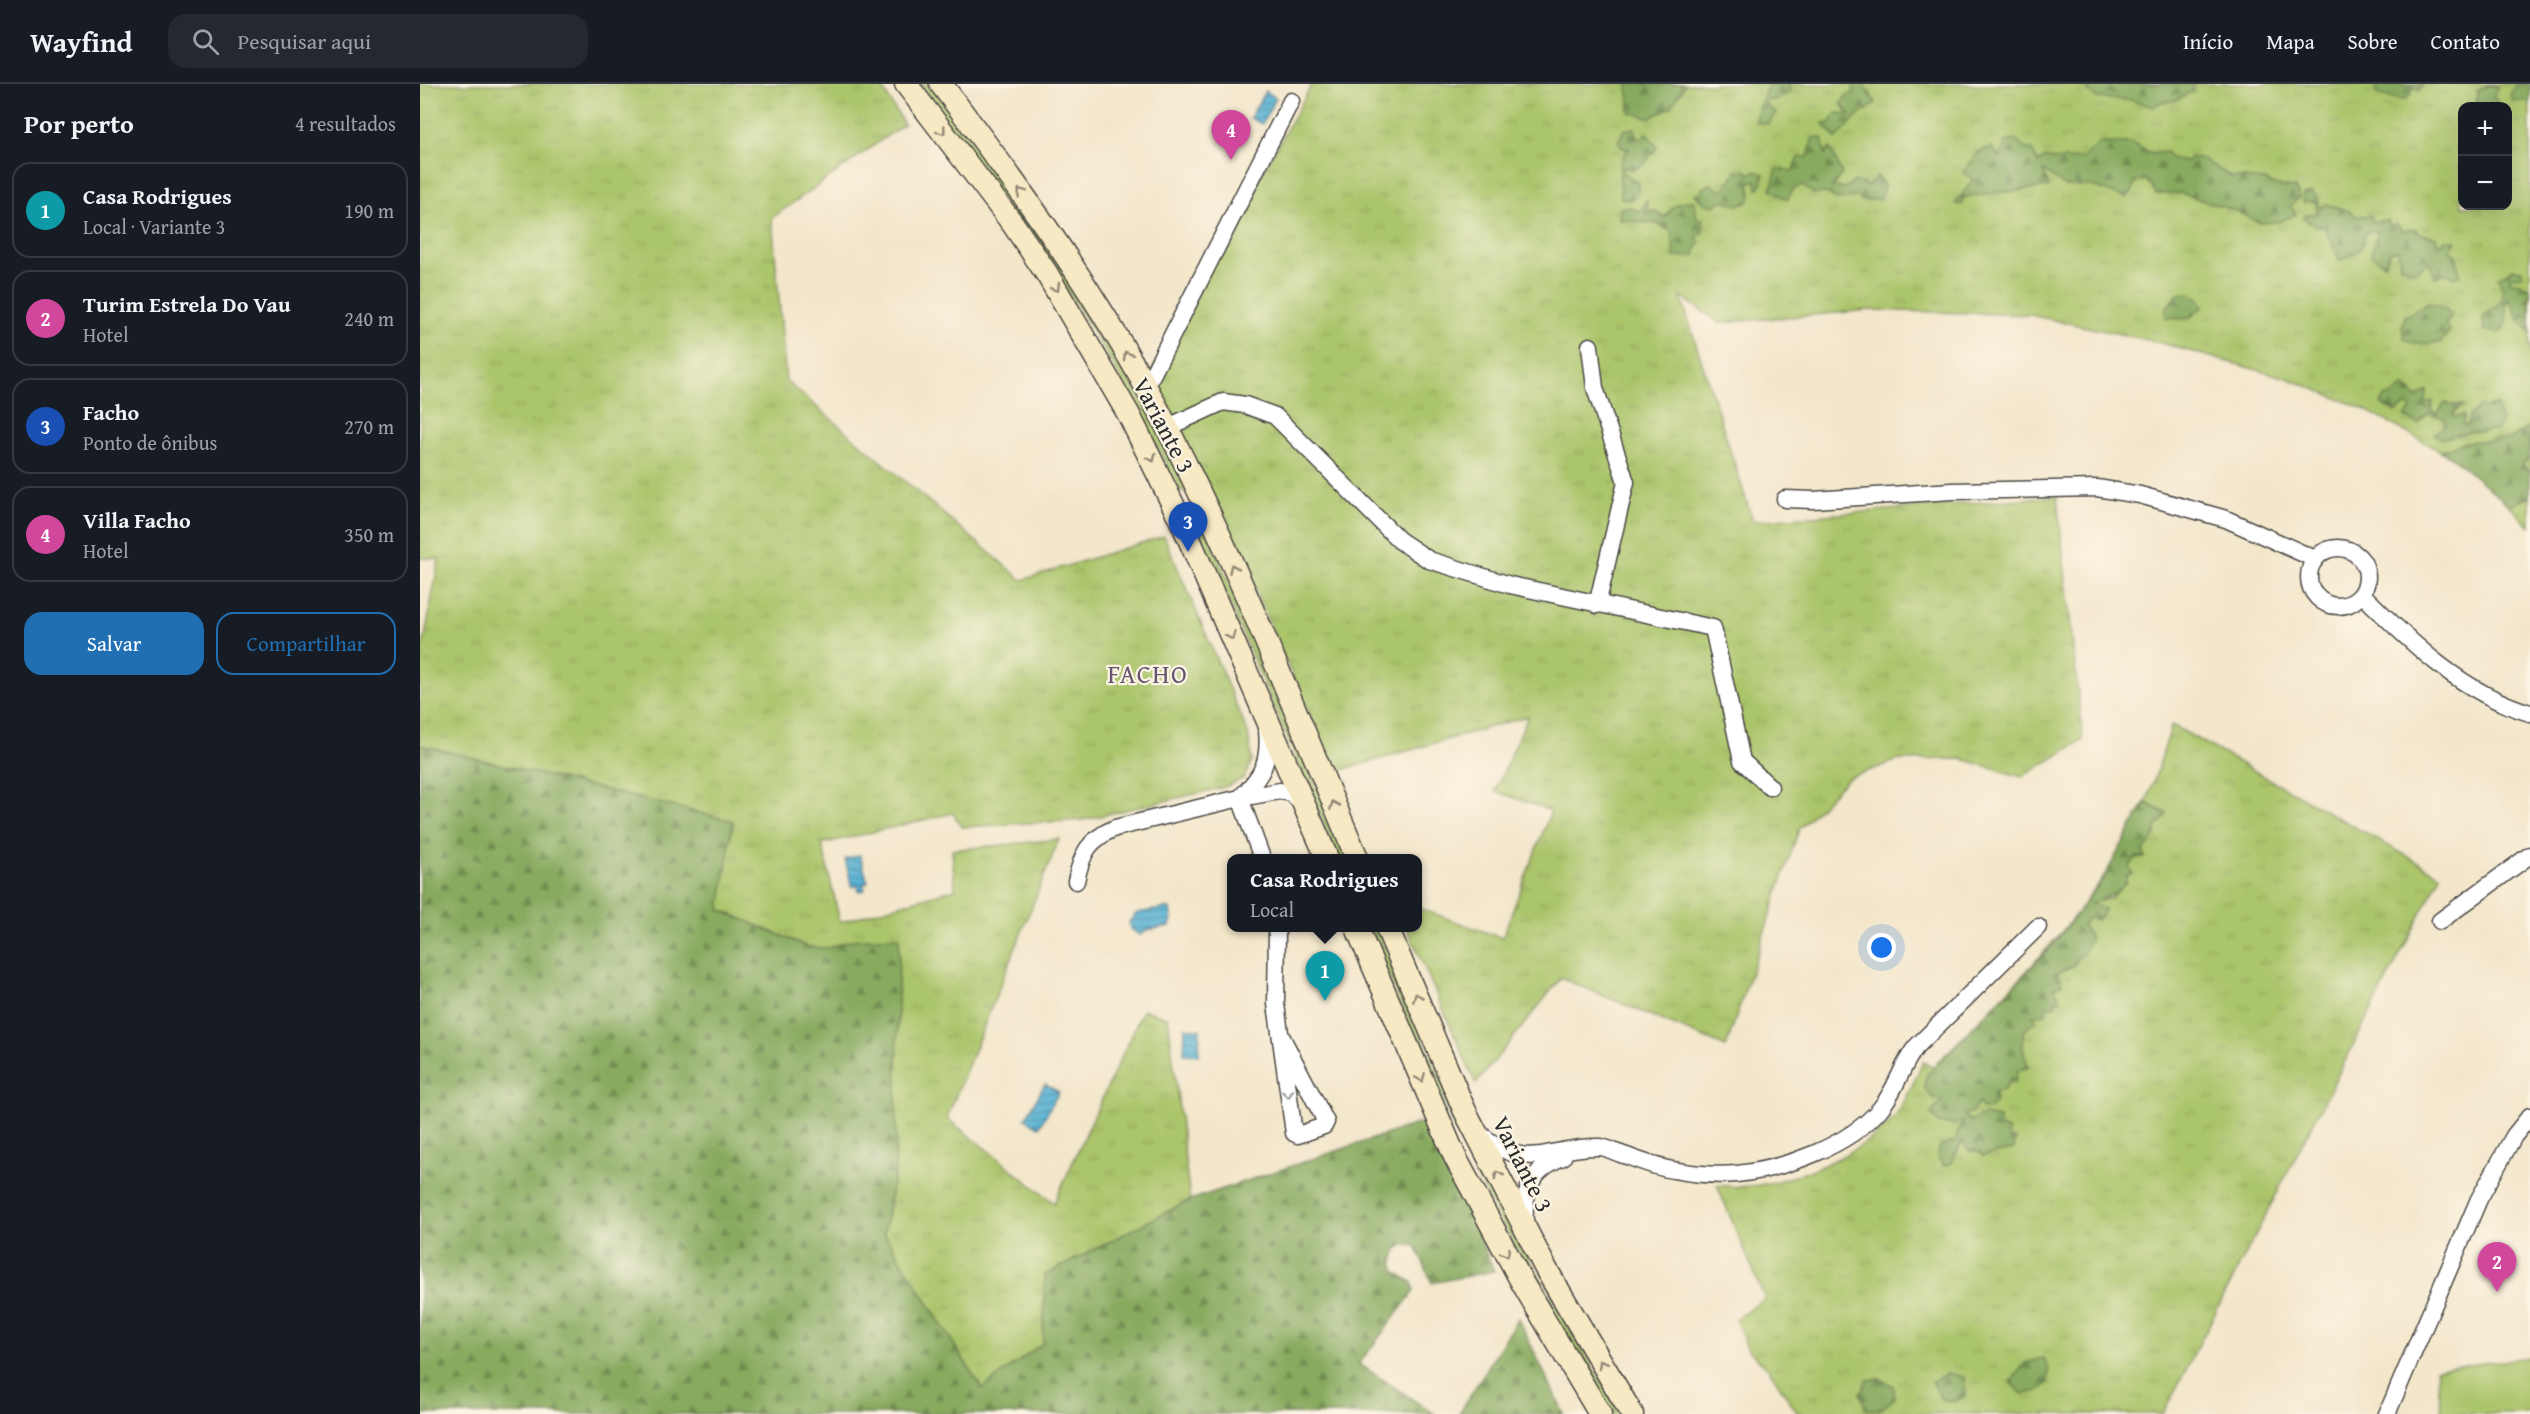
<!DOCTYPE html>
<html lang="pt">
<meta charset="utf-8">
<style>
:root{--surface:#171b24;--page:#242831;--text:#f1f3f6;--muted:#9ea1a6;--line:#363941;--accent:#1f6fb2}
body{margin:0;font-family:"Gentium Book Plus",serif;background:var(--page);color:var(--text)}
.controls{position:absolute;right:18px;top:18px;display:grid;overflow:hidden;border-radius:12px;box-shadow:0 6px 24px #0002}
.controls button{width:54px;height:54px;display:grid;place-items:center;padding:0;border:0;border-bottom:2px solid var(--line);background:var(--surface);color:var(--text);font:30px sans-serif}
.you{position:absolute;left:1462px;top:864px;width:21px;height:21px;margin:-15px;border:4px solid #fff;border-radius:50%;background:#1a73e8;box-shadow:0 0 0 9px #1a73e833}
.badge{display:grid;place-items:center;width:39px;height:39px;border-radius:50%;background:var(--accent);color:#fff;font-size:20px;font-weight:700}
.pin{position:absolute;translate:-50% -50px;filter:drop-shadow(0 2px 3px #0008)}
.pin::after{content:'';position:absolute;top:32px;width:21px;height:18px;background:inherit;clip-path:polygon(0 0,100% 0,50% 100%)}
.popup{position:absolute;left:807px;top:770px;width:195px;height:78px;box-sizing:border-box;display:grid;place-content:center;border-radius:12px;background:var(--surface);filter:drop-shadow(0 2px 4px #0005);font-size:20px;white-space:nowrap;color:var(--muted)}
.popup b{font-size:22px;color:var(--text)}
.popup::after{content:'';position:absolute;left:50%;top:100%;margin-left:-12px;border:12px solid transparent;border-top-color:var(--surface)}
.list{margin:0;padding:0;list-style:none}
h2{display:flex;justify-content:space-between;align-items:center;height:78px;margin:0;padding:0 24px;font-size:26px}
h2 small{font-size:20px;font-weight:400;color:var(--muted)}
.list li{display:grid;grid-template-columns:39px 1fr auto;gap:18px;align-items:center;box-sizing:border-box;height:96px;margin:0 12px 12px;padding:0 12px;border:2px solid var(--line);border-radius:18px}
.list b{display:block;font-size:22px;white-space:nowrap}
.list p{margin:0;font-size:20px;white-space:nowrap;color:var(--muted)}
.list em{font-size:20px;font-style:normal;color:var(--muted)}
.actions{display:flex;gap:12px;padding:18px 24px}
.actions a{flex:1;padding:14px 0;border:2px solid var(--accent);border-radius:18px;text-align:center;font-size:21px;color:var(--accent)}
.actions .main{background:var(--accent);color:#fff}
.icon{flex:none;width:33px;height:33px;fill:none;stroke:currentColor;stroke-width:2;stroke-linecap:round;stroke-linejoin:round}
.map{position:relative;flex:none;width:2110px;height:1330px;overflow:hidden}
header{display:flex;align-items:center;gap:36px;box-sizing:border-box;height:84px;padding:0 30px;background:var(--surface);border-bottom:2px solid var(--line)}
header strong{font-size:28px}
nav{display:flex;gap:33px;margin-inline-start:auto;font-size:21px}
.search{width:420px;height:54px;background:var(--page);display:flex;align-items:center;gap:15px;box-sizing:border-box;padding:0 21px;border-radius:18px;color:var(--muted);font-size:22px}
main{display:flex}
aside{flex:1;background:var(--surface)}
.map>svg:first-child{display:block}
.grass{fill:url(#grass-tufts);stroke:#6b784b;stroke-width:1.5;fill-rule:evenodd}
.forest{fill:url(#forest-firs);stroke:#5a6a45;stroke-width:1.5}
.pitch{fill:#abc56b;stroke:#6b784b;stroke-width:1.5}
.water{fill:url(#water-rules);stroke:#406e7f;stroke-width:1.5}
.lines{fill:none;stroke-linecap:round;stroke-linejoin:round}
.street-casing{stroke:#494743;stroke-width:19}
.secondary-casing{stroke:#494743;stroke-width:25}
.street{stroke:#fff;stroke-width:16}
.secondary{stroke:#f7e9c3;stroke-width:22}
.oneway{stroke:#918a77}
.oneway2{stroke:#a0a0a0}
.labels{text-anchor:middle;dominant-baseline:central;stroke-width:4.5;stroke-linejoin:round;paint-order:stroke}
.street-label{font-size:24px;fill:#2b2b2b;stroke:#fcf5e5}
.neighbourhood-label{font-size:26px;letter-spacing:1.5px;fill:#66576e;stroke:#fcf5e5}
</style>
<header>
<strong>Wayfind</strong>
<div class="search"><svg class="icon" aria-label="search" viewBox="0 0 24 24"><circle cx="10" cy="10" r="6"/><path d="M15 15l6 6"/></svg>Pesquisar aqui</div>
<nav><a>Início</a><a>Mapa</a><a>Sobre</a><a>Contato</a></nav>
</header>
<main>
<aside>
<h2>Por perto<small>4 resultados</small></h2>
<ul class="list">
<li><span class="badge" style="background:#0f9aa8">1</span><div><b>Casa Rodrigues</b><p>Local · Variante 3</p></div><em>190 m</em></li>
<li><span class="badge" style="background:#d1479c">2</span><div><b>Turim Estrela Do Vau</b><p>Hotel</p></div><em>240 m</em></li>
<li><span class="badge" style="background:#1a4fb4">3</span><div><b>Facho</b><p>Ponto de ônibus</p></div><em>270 m</em></li>
<li><span class="badge" style="background:#d1479c">4</span><div><b>Villa Facho</b><p>Hotel</p></div><em>350 m</em></li>
</ul>
<div class="actions"><a class="main">Salvar</a><a>Compartilhar</a></div>
</aside>
<div class="map">
<svg width="2110" height="1330" viewBox="0 0 2110 1330">
<defs>
<pattern id="grass-tufts" width="24" height="20" patternUnits="userSpaceOnUse" patternTransform="scale(1.5)"><rect width="24" height="20" fill="#abc56b"/><path d="M3 7l-1-3M5 7V3M7 7l1-3M15 17l-1-3M17 17v-4M19 17l1-3" fill="none" stroke="#93a95d"/></pattern>
<pattern id="forest-firs" width="22" height="20" patternUnits="userSpaceOnUse" patternTransform="scale(1.5)"><rect width="22" height="20" fill="#88aa5f"/><path d="M5 1l3.5 6h-7zM16 11l3.5 6h-7z" fill="#6f8b4f"/></pattern>
<pattern id="water-rules" width="6" height="5" patternUnits="userSpaceOnUse" patternTransform="scale(1.5)"><rect width="6" height="5" fill="#55b1d3"/><path d="M0 2.5h6" fill="none" stroke="#4790ab"/></pattern>
</defs>
<rect width="100%" height="100%" fill="#fcf5e5"/>
<filter id="ink" filterUnits="userSpaceOnUse"><feTurbulence type="fractalNoise" baseFrequency=".0167" numOctaves="2"/><feDisplacementMap in="SourceGraphic" scale="12" xChannelSelector="R" yChannelSelector="G"/><feConvolveMatrix kernelMatrix="1 2 1 2 8 2 1 2 1" color-interpolation-filters="sRGB"/></filter>
<filter id="wash" filterUnits="userSpaceOnUse"><feTurbulence type="fractalNoise" baseFrequency=".008" numOctaves="4" result="noise"/><feDisplacementMap in="SourceGraphic" scale="24" xChannelSelector="R" yChannelSelector="G"/><feGaussianBlur stdDeviation="1.35" result="paint"/><feColorMatrix in="noise" values="0 0 0 0 0 0 0 0 0 0 0 0 0 0 0 0 0 1.4 0 .05"/><feComposite in="paint" operator="in"/></filter>
<g filter="url(#wash)">
<rect width="100%" height="100%" fill="#f3e6ca"/>
<path class="grass" d="M0 0H460L484 40 352 134 366 297 602 496 744 452 828 649 832 677 824 694 805 703 663 736 542 743 533 729 402 760 420 838 535 805 532 766 639 755 527 1034 634 1119 723 926 748 933 770 1116 625 1191 623 1259 562 1305 464 1149 475 1087 479 853 432 856 408 864 388 863 299 825 313 737 0 661V579L19 475 0 474Z
M500 0H510L639 176 726 322 767 405 761 408 691 277 656 219Z
M892 0H2110V443L2090 422 2033 374 1946 326 1870 295 1737 258 1610 231 1450 226 1300 239 1261 213 1333 437 1637 412 1663 656 1602 693 1542 675 1479 676 1428 694 1379 745 1306 963 1141 894 1056 1000 987 844H998V824L1082 854 1131 727 1075 707 1108 632 915 688 794 415 731 288ZM2042 22H2088V122H2042Z
M786 445 927 774H919L779 449Z
M1752 641 2021 791 1743 1330H1378L1349 1285 1328 1266 1315 1235 1345 1215 1297 1101C1308 1102 1322 1104 1333 1102 1380 1095 1441 1070 1473 1035 1485 1022 1495 994 1503 978L1513 983C1593 901 1676 826 1725 720 1736 695 1743 667 1752 641ZM1725 719 1747 729C1743 736 1735 740 1736 749L1709 783 1691 814 1670 820 1668 834 1662 842 1654 881 1634 890 1639 892 1642 901 1634 903 1636 921 1626 923 1612 932 1617 937 1603 947V964L1608 983 1597 987 1589 998 1559 1019 1551 1028 1544 1031 1551 1037 1564 1031 1580 1043 1589 1055 1585 1067C1565 1073 1559 1068 1543 1057L1531 1079 1544 1037 1512 1030 1522 1017 1506 992 1633 861 1683 795Z
M948 844H957C991 922 1022 1004 1060 1081 1102 1167 1152 1249 1201 1330H1192L1133 1231 1056 1092Z"/>
<path class="forest" d="M1208 0H1263L1264 3 1251 23 1230 34 1209 28Z
M1348 0H1369L1370 8 1358 16H1349L1346 21 1356 29 1348 40 1336 38C1336 24 1345 14 1348 0Z
M1436 0H1443L1456 19 1437 33 1416 55 1403 39 1410 40 1416 29 1430 30 1421 20 1427 11 1435 9 1433 4Z
M1663 0H1774L1773 7 1754 17 1741 18 1733 23 1711 16 1675 14Z
M1954 0H2001L2002 2 1999 7 1992 3 1991 10 1985 16 1959 12Z
M2098 0H2110V20L2105 17 2093 18 2090 11Z
M2068 1 2078 3 2073 14 2077 16 2076 22 2056 21 2057 7Z
M1215 44 1216 53 1223 54 1226 48 1237 63 1224 80 1213 86 1203 83 1204 90 1218 98V109L1210 116 1201 114C1201 96 1195 76 1209 65L1202 64 1198 57 1204 46Z
M1393 54H1402L1405 70 1410 64 1422 90 1412 103 1424 104 1435 97 1448 102 1457 92 1464 101 1461 115 1442 117 1437 112 1418 116 1407 109 1393 110 1382 101 1373 105 1367 116 1351 105 1357 85 1373 87 1379 73H1388Z
M1596 56 1604 64 1612 66 1618 79 1625 73 1634 76 1663 74 1680 59H1712L1732 70 1746 68 1752 75 1768 77 1770 73 1783 75 1811 93 1845 96 1856 102 1875 104 1880 113 1870 122 1876 130 1859 138 1840 139 1816 127 1760 109 1736 110 1727 96 1715 98 1712 108 1706 114 1672 102H1645L1623 87 1629 103 1549 112 1544 114 1542 121 1535 120 1553 96 1543 88 1558 68 1571 63 1580 74 1585 58Z
M1326 86 1330 90 1334 87 1344 90 1340 103 1337 105 1336 96 1329 99 1331 111 1329 117 1318 121 1302 116 1295 122 1285 120 1275 110 1281 109 1283 103 1291 100 1297 105H1306L1307 98 1312 95 1315 88Z
M1893 108 1901 124 1906 120 1930 127 1936 132H1951L1953 138 1968 136 1970 141 1977 140 1982 146 1996 145 1998 149 2016 153 2018 161 2026 156 2036 157 2029 167 2036 171 2040 192 2034 193 2026 189 2015 193 2009 177 1995 188 1980 182 1978 165 1969 168 1965 180 1951 171 1958 147 1946 148 1941 165 1920 177 1904 142H1897L1883 134 1887 131 1898 129 1895 117 1883 118 1884 110Z
M1227 116 1228 129 1234 127 1245 133C1253 122 1259 116 1274 117L1277 135H1283V148L1276 154 1280 159 1276 164 1275 172 1254 173 1252 148 1239 140 1199 136 1200 124 1211 123 1220 128Z
M2093 185 2102 186V192L2090 193V198L2100 199 2110 206V213L2105 216 2110 218V248L2099 236 2089 214 2086 221 2087 240 2079 249 2064 246 2063 233 2081 218 2083 205 2078 193Z
M1770 209 1779 215 1783 223 1768 235 1746 234V224L1758 210Z
M2009 219 2025 224 2032 231 2025 241 2030 247 2020 259 1995 260 1984 254 1982 243 1985 232Z
M1983 303 1992 307 1996 314 2007 307 2006 319 2013 317 2011 327 2017 330 2025 319 2043 322 2033 329V333L2044 331 2043 341 2047 342 2049 332 2061 322 2065 324 2076 320 2082 337 2077 347 2050 348 2021 355 2014 350 2025 341 2024 334 2008 330 1998 340 1985 333 1991 325 1986 321 1976 328 1961 320 1965 313 1971 312Z
M2110 343 2109 375 2102 380 2110 388V412L2090 422 2033 374 2020 367 2046 358 2091 355Z
M0 661 313 737 300 826 388 863 408 864 432 856 479 853 475 1087 464 1149 562 1305 623 1259 625 1191 770 1116 1003 1038 1052 1136 1074 1187 1012 1199 996 1162 984 1161 977 1165 973 1178 975 1188 992 1198 994 1207 939 1280 1015 1330H0Z
M1725 719 1747 730 1736 744C1736 752 1729 762 1723 767L1725 773H1716L1709 783 1713 790 1706 791V798C1694 814 1687 812 1671 820L1685 825 1677 836 1668 834 1662 841 1671 854 1663 871 1658 873 1654 881 1635 890 1639 892 1642 901 1634 903 1641 916H1635L1636 921 1626 923V930L1612 932 1617 937 1603 947V964L1608 983 1597 987 1595 997 1589 998 1584 1006 1574 1008 1576 1017 1569 1026 1563 1025 1559 1019 1551 1028 1544 1031 1551 1037 1564 1031 1579 1034 1580 1043 1588 1046 1589 1055H1596L1594 1065 1563 1072 1557 1067H1549L1542 1057 1531 1079 1524 1082 1517 1073 1520 1062 1537 1057V1049L1543 1038 1532 1041 1519 1039 1511 1030 1522 1017 1513 1014 1505 1005 1506 992 1633 861 1683 795Z
M1098 1234 1144 1330H1039Z
M1624 1274 1629 1286 1628 1299 1618 1307 1602 1310 1591 1298 1605 1279Z
M1527 1289 1544 1293 1545 1312 1533 1318 1521 1315 1512 1297Z
M1459 1294 1473 1302 1475 1314 1460 1326 1446 1325 1440 1309 1448 1296Z"/>
<path class="pitch" d="M2110 1273V1328L2100 1330H2022L2016 1285Z"/>
<path class="water" d="M845 7 856 14 842 40 830 34Z
M440 771 448 799 443 800 445 806 439 807 438 801 432 803 425 775Z
M746 824 750 825 752 836 750 842 727 846 721 851 710 845 709 838 717 829Z
M765 944 780 945 779 971 764 970Z
M625 1000 639 1008 619 1043 605 1035Z"/>
</g>
<g filter="url(#ink)">
<g class="lines">
<defs>
<path id="street" d="M1170 262 1175 304 1206 398 1177 521
M726 303 871 17
M746 344 803 318 825 321 855 332 979 456 1009 476 1090 501 1293 544 1322 677 1350 703
M1365 415 1393 416 1532 407 1677 404 1720 411 1806 435 1895 475
M1889 493a29 29 0 1 1 58 0a29 29 0 1 1-58 0Z
M1942 510C1991 559 2042 609 2110 629
M821 713C843 691 850 677 847 646
M820 714 842 774
M656 797C662 769 668 756 695 744L820 714 860 707 871 709 884 721
M2020 837 2110 771
M857 844 856 920 874 1049 878 1051 904 1042 906 1038 861 952
M1059 1049C1109 1091 1126 1062 1179 1063 1186 1063 1194 1068 1201 1070 1218 1076 1235 1083 1253 1086 1274 1090 1296 1092 1317 1090 1364 1085 1429 1062 1460 1025 1477 1005 1481 982 1496 963L1618 843
M1105 1140C1103 1107 1110 1086 1143 1073
M1967 1330 2059 1115 2094 1052 2110 1032"/>
<path id="secondary" d="M486 0 593 140 627 190 709 331 764 443 907 774
M521 0C593 95 664 191 722 296 806 449 869 614 937 774
M937 844 1035 1073 1103 1200 1180 1330
M967 844 1044 1025 1126 1185 1212 1330"/>
</defs>
<use href="#street" class="street-casing"/>
<use href="#secondary" class="secondary-casing"/>
<use href="#street" class="street"/>
<use href="#secondary" class="secondary"/>
</g>
<defs><path id="oneway-chevron" d="M-2-3.5L2.5 0L-2 3.5" fill="none" stroke-width="1.6" stroke-linecap="round" stroke-linejoin="round" transform="scale(1.5)"/></defs>
<g class="oneway">
<use href="#oneway-chevron" transform="translate(522 47) rotate(52)"/>
<use href="#oneway-chevron" transform="translate(601 108) rotate(-126)"/>
<use href="#oneway-chevron" transform="translate(636 204) rotate(59)"/>
<use href="#oneway-chevron" transform="translate(707 271) rotate(-121)"/>
<use href="#oneway-chevron" transform="translate(732 374) rotate(63)"/>
<use href="#oneway-chevron" transform="translate(813 484) rotate(-114)"/>
<use href="#oneway-chevron" transform="translate(811 552) rotate(67)"/>
<use href="#oneway-chevron" transform="translate(914 721) rotate(-113)"/>
<use href="#oneway-chevron" transform="translate(997 913) rotate(-113)"/>
<use href="#oneway-chevron" transform="translate(1001 994) rotate(67)"/>
<use href="#oneway-chevron" transform="translate(1078 1091) rotate(-117)"/>
<use href="#oneway-chevron" transform="translate(1086 1169) rotate(62)"/>
<use href="#oneway-chevron" transform="translate(1182 1280) rotate(-121)"/>
</g>
<use class="oneway2" href="#oneway-chevron" transform="translate(868 1010) rotate(83)"/>
</g>
<g class="labels">
<g class="street-label">
<text transform="translate(744 341) rotate(62)">Variante 3</text>
<text transform="translate(1103 1080) rotate(63)">Variante 3</text>
</g>
<g class="neighbourhood-label">
<text x="728" y="589">FACHO</text>
</g>
</g>
</svg>
<div class="controls">
<button>+</button>
<button>−</button>
</div>
<div class="you"></div>
<div class="pin badge" style="left:905px;top:917px;background:#0f9aa8">1</div>
<div class="popup"><b>Casa Rodrigues</b>Local</div>
<div class="pin badge" style="left:2077px;top:1208px;background:#d1479c">2</div>
<div class="pin badge" style="left:768px;top:468px;background:#1a4fb4">3</div>
<div class="pin badge" style="left:811px;top:76px;background:#d1479c">4</div>
</div>
</main>
